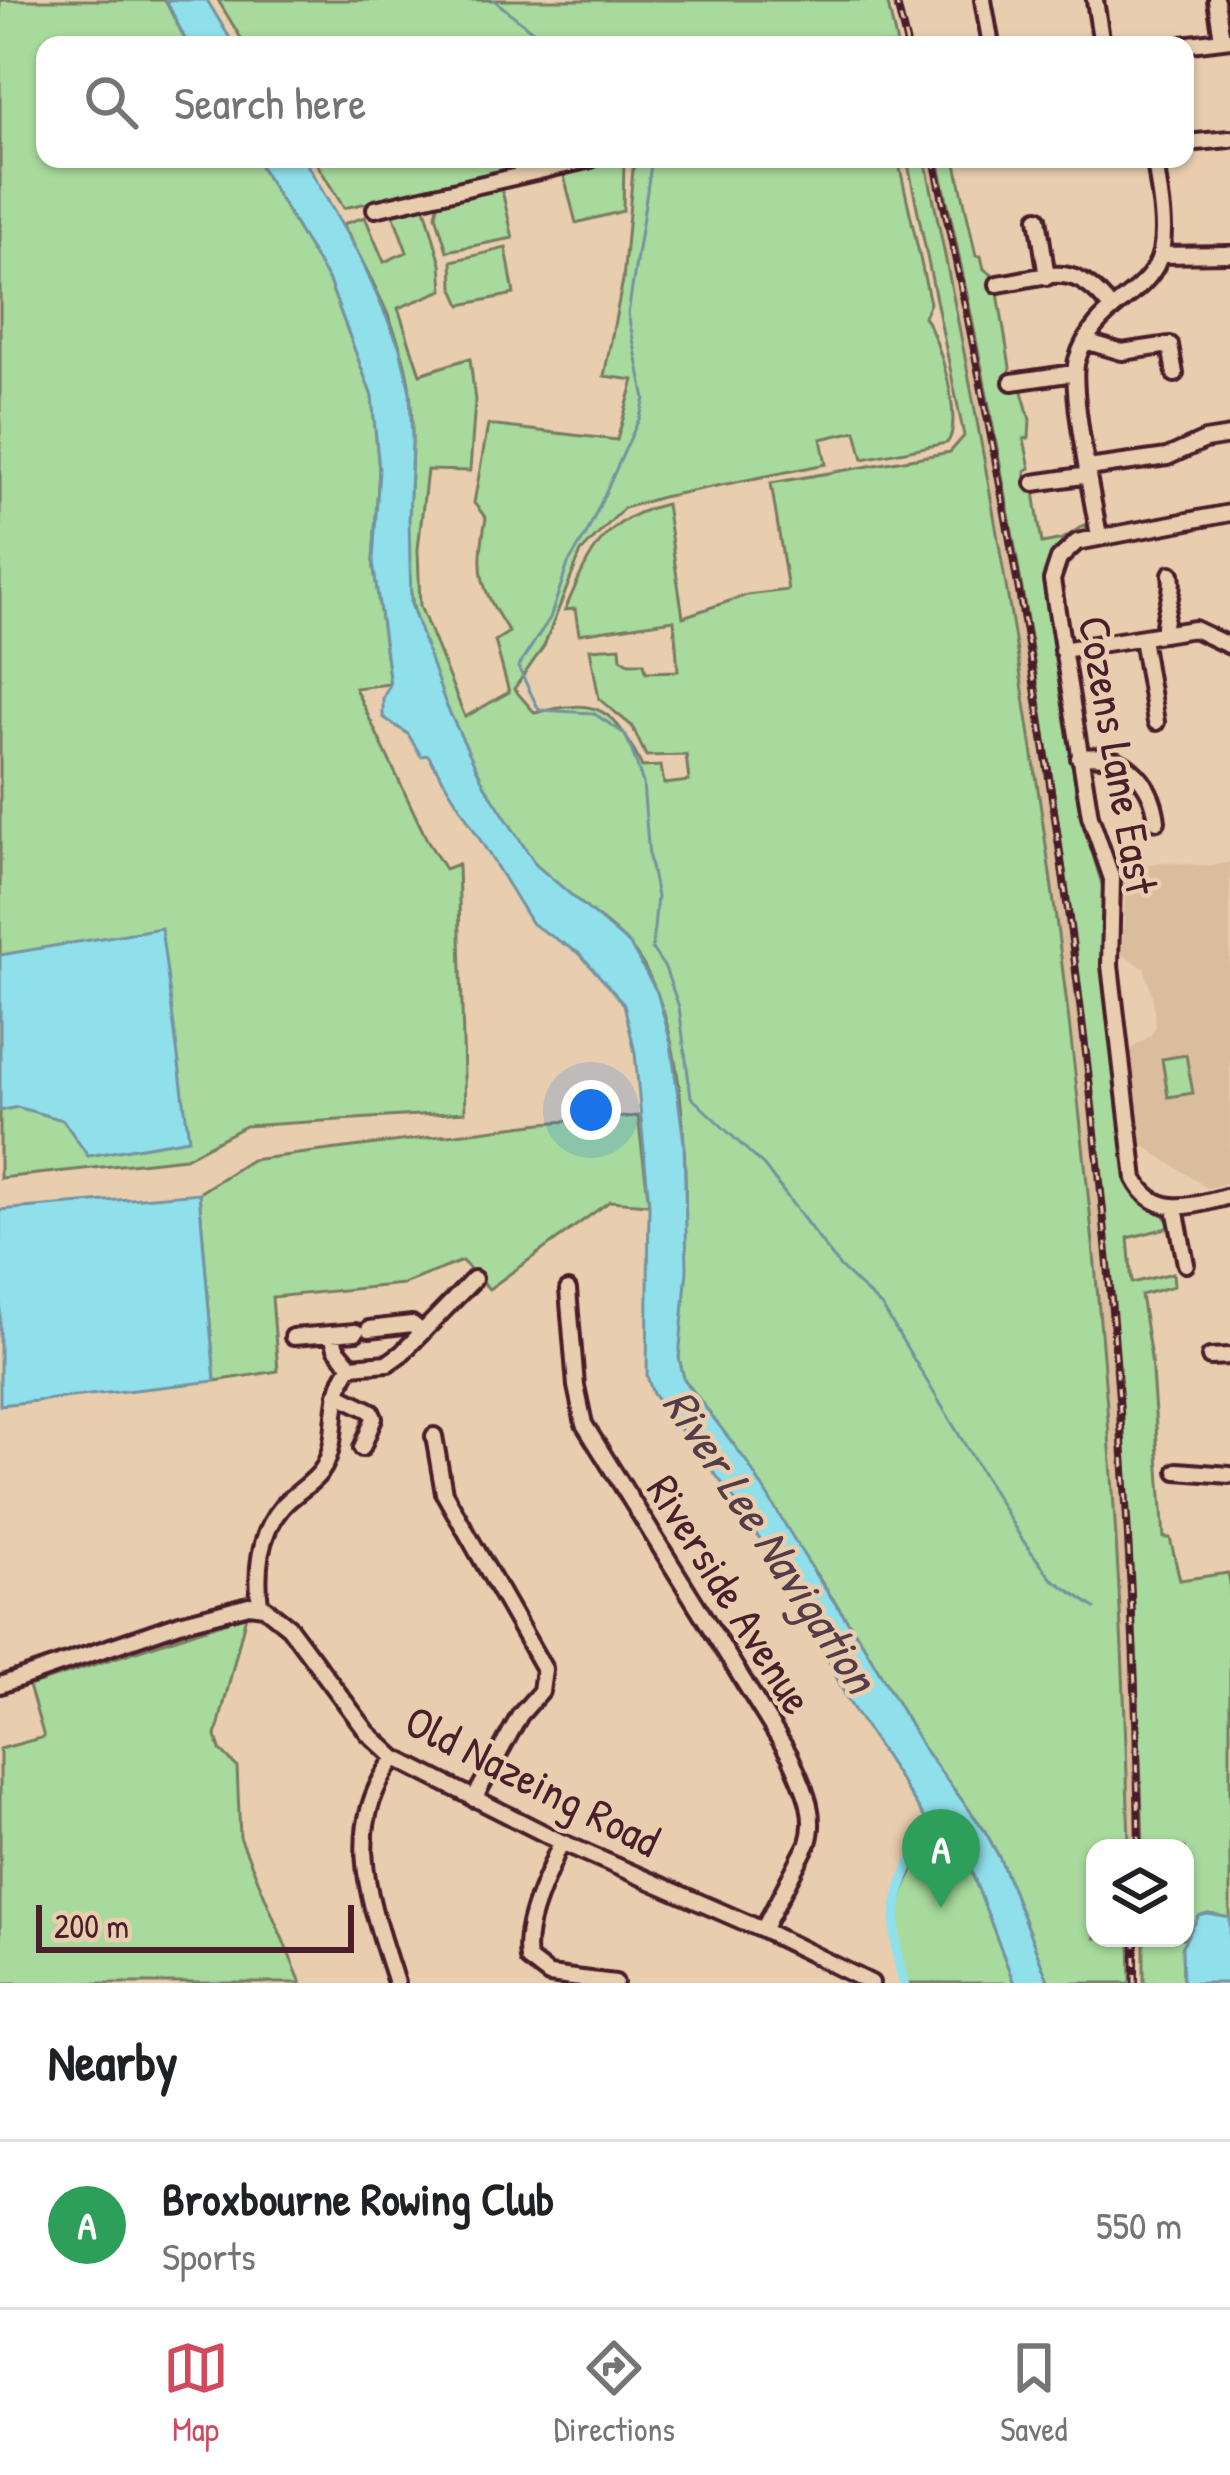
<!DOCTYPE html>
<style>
:root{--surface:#fff;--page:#f6f6f6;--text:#202124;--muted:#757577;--line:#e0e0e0;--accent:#d1495b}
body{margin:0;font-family:"Patrick Hand",sans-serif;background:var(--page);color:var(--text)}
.controls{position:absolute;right:36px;bottom:36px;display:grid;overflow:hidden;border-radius:24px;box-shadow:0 3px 9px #0004}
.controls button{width:108px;height:108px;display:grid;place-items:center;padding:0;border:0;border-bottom:3px solid var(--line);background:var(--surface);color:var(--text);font:60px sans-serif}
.scale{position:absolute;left:36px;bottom:30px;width:318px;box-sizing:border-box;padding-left:12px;border:6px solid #4a1f2b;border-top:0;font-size:33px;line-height:42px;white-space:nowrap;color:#4a1f2b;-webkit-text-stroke:9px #e8ceaf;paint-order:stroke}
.you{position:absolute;left:591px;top:1110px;width:42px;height:42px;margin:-30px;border:9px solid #fff;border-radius:50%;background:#1a73e8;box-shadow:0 0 0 18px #1a73e833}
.badge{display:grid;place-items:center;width:78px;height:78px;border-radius:50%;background:var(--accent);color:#fff;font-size:39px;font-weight:700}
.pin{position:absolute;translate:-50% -99px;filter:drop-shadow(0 3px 6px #0008)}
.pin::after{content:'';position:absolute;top:63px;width:42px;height:36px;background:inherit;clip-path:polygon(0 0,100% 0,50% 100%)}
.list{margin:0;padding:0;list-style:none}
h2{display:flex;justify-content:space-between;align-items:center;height:156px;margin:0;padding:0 48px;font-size:51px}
h2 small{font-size:39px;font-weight:400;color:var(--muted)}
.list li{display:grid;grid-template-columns:78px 1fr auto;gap:36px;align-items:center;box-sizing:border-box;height:168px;padding:0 48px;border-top:3px solid var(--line)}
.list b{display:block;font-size:45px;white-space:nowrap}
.list p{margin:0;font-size:39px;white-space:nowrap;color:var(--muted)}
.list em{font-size:39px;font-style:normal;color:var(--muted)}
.icon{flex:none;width:66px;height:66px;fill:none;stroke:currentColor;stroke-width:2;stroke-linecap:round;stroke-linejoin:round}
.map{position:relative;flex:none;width:1230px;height:1983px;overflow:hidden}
.search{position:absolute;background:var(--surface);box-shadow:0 3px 9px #0004;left:36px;right:36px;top:36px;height:132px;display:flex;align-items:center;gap:30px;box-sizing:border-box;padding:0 42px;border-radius:24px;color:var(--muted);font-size:45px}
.sheet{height:324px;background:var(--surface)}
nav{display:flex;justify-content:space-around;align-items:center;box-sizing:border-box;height:168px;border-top:3px solid var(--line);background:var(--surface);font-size:33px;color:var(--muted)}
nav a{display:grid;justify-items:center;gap:6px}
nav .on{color:var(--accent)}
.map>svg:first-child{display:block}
.built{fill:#dabd9d}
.green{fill:#a7da9c;stroke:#787c64;stroke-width:3}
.water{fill:#90e0ec;stroke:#74939f;stroke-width:3}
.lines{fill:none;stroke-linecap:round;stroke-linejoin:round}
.stream{stroke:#74939f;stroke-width:3}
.canal{stroke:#90e0ec;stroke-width:10}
.minor-casing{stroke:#4a1f2b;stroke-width:22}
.minor{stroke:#e8ceaf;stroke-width:14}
.rail-casing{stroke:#4a1f2b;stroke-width:8}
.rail{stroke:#e8ceaf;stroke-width:3;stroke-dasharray:9;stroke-linecap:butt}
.labels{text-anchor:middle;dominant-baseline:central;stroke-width:9;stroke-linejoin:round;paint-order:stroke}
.street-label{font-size:45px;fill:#4a1f2b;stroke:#e8ceaf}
.water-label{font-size:48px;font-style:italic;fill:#543c48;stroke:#e8ceaf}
</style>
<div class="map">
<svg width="1230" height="1983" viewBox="0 0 1230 1983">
<rect width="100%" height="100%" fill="#e8ceaf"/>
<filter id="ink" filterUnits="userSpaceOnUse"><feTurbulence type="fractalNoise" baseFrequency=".00833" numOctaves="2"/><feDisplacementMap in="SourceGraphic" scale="24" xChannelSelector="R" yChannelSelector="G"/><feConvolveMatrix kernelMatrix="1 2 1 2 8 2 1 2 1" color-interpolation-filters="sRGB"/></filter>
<g filter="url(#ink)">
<path class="built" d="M925 159H938L998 450 1049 765 1080 991 1113 1289 1125 1440 1137 1630 1143 1848H1129L1112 1441 1078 1075 1007 581 963 337Z
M1163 862 1212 866 1230 862V1182L1207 1188 1141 1144 1130 1050 1150 1036 1156 1026 1152 994 1144 968 1122 954 1125 900 1121 868Z"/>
<path class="green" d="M0 0H165L188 45H45V159H256L329 281 372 396 379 470 373 561 390 684 355 688 428 842 445 869 458 864 465 1112 245 1126 185 1158 0 1178Z
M218 0H887L897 45H245Z
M314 159H570L344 208Z
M624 159 623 211 576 223 563 172Z
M638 159H898L930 303 924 317C940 339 964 423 947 443L863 459 856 431 821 439 826 464 662 497 624 508 581 552 544 646 514 689 535 713C599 697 614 708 642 767L661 766 664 784 689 781 686 755 646 756 632 726 599 699 590 649 620 647 621 658 629 663H644L646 672 678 671 674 620 579 634 575 609 565 610C589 554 602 519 666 504L683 617 747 595 788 590 771 483 950 452 964 436 907 159H925C1043 716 1116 1279 1129 1848H1095V1938H1130L1131 1983H1049L1000 1859 985 1831 923 1748 862 1642 684 1379 679 1358C685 1248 700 1059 642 963 617 921 566 902 535 865 482 801 447 715 421 637 394 559 419 474 410 393 404 334 369 276 343 224L365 217 384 262 407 252 392 211 424 204 441 264 443 290 398 308 420 374 470 358 475 401 470 471 427 470 418 549 420 606 465 717 509 692 495 641 509 632C479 586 476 572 486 518L474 503 488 425 617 440 634 380 604 376 623 280 633 169Z
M938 159H955L976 256H981L984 269 997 278 990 279 992 293H998L1010 367 1009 388H1021L1030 420 1029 438 1024 439 1030 468 1025 471 1029 492H1034L1042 543 1063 539 1084 525 1087 528 1054 553 1045 581 1080 813 1104 891 1103 965 1127 1176C1138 1207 1162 1204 1171 1227L1128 1238 1132 1283 1173 1273 1174 1286 1141 1295 1151 1358 1164 1538H1170L1180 1580 1228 1573 1230 1582V1918L1208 1914 1182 1946 1183 1983H1144V1938H1185V1848H1143C1127 1280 1062 714 938 159Z
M501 186 513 238 447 251 436 215 439 200Z
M506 248 514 294 461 305 453 286 452 261Z
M1186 1055 1193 1093 1168 1097 1162 1059Z
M638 1116 649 1204 610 1201 489 1289 462 1261 403 1284 272 1297 278 1371 215 1381 199 1193 251 1160 542 1123Z
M246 1615 216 1736 220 1750 237 1767 240 1837 301 1983H0V1749L44 1737 29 1686Z
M940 1831 966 1857 1014 1983H907L905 1979C889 1913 899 1883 940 1831Z"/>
<path class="water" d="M166 0H207L234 45H188Z
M256 159H304L360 257 400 348 410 392 412 441 409 519 411 604 446 705 484 784 536 865 630 945 657 992 671 1043 684 1143 687 1270 679 1358 684 1379 747 1462 817 1577 862 1642 923 1748 985 1831 1000 1859 1049 1983H1014L966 1857 930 1826 847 1699 801 1604 730 1493 653 1394 647 1376 649 1204 635 1053 624 1004 580 954 532 924 428 755 421 756 408 734 383 717V698L390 684 373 561 379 470 372 396 329 281Z
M161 928 189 1139 88 1156 63 1120 17 1107 0 1111V955Z
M199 1193 215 1381 0 1405V1210Z
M1208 1914 1230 1918V1983H1183L1182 1946 1199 1916Z"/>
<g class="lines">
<path class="stream" d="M494 0 540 37 556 45
M651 165 628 314 645 399 640 417 586 535 568 564 550 618 518 667 539 710 593 713 625 734 633 754 643 783 649 857 657 897 652 949 665 968 679 1007 691 1097 764 1166 840 1267 883 1308 1021 1538 1051 1578 1095 1608"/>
<path class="canal" d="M904 1983C885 1921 896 1868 941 1821"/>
<defs>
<path id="minor" d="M983 0 991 45
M1095 0 1102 45
M1216 0 1222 39
M1182 45 1230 39
M1185 143 1230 139
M375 209 591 159
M1038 218 1047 277
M1160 255 1230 254
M998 284C1051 276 1073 260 1110 307
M1085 341 1122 352 1170 345 1175 374
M1012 382 1074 373
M1088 468 1167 457 1205 440 1230 436
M1034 483 1089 475
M1230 513 1077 542 1059 559 1052 580 1090 816 1112 879 1110 965 1135 1179C1156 1220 1194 1205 1230 1196
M1099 536C1093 500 1069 388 1077 360 1094 303 1151 297 1161 252 1167 223 1158 188 1155 159
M1164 634C1162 612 1175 596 1171 574
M1142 638 1156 722
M1062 650 1194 629 1230 646
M1079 758C1122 749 1152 780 1157 821
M1175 1208 1186 1264
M568 1290 576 1386 584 1424 790 1756C802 1784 818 1812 808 1843L763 1930
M369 1329 412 1324 422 1332
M332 1335 336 1348 351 1366
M293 1337 356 1332
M1210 1357 1230 1356
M337 1394 371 1411 374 1418 362 1448
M434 1436 444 1493 544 1669 541 1691 520 1715 474 1799
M1177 1471 1230 1475
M260 1606C256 1572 258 1536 282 1507 294 1493 315 1483 324 1467 341 1435 327 1397 351 1366L388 1363 402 1353 474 1279
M0 1685 180 1623 249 1605 264 1607 289 1627 368 1733 395 1758 561 1842 763 1930 871 1983
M395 1758C339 1830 372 1906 396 1983
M561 1842C548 1876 522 1922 528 1959L549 1975 615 1983"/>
</defs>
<use href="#minor" class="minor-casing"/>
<use href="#minor" class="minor"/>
<defs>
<path id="rail" d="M896 0 907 45
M934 159C1056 712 1131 1281 1139 1848
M1135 1938V1983"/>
</defs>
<use href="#rail" class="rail-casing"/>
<use href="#rail" class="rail"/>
</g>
</g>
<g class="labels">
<g class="street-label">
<text transform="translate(1119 755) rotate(80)">Cozens Lane East</text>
<text transform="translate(731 1594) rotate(58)">Riverside Avenue</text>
<text transform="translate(533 1780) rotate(27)">Old Nazeing Road</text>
</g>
<g class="water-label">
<text transform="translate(771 1540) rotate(57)">River Lee Navigation</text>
</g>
</g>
</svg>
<div class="controls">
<button><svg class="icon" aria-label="layers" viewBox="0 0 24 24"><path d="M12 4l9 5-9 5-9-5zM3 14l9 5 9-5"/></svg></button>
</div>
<div class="scale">200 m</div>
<div class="you"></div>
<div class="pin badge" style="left:941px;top:1908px;background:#2e9e5b">A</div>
<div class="search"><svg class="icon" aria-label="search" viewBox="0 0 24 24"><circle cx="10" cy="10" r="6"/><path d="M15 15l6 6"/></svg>Search here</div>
</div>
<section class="sheet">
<h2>Nearby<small></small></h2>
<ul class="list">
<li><span class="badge" style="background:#2e9e5b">A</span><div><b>Broxbourne Rowing Club</b><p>Sports</p></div><em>550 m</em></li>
</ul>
</section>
<nav>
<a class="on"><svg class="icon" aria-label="map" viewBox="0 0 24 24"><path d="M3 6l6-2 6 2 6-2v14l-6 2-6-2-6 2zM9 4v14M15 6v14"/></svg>Map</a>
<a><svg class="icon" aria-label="directions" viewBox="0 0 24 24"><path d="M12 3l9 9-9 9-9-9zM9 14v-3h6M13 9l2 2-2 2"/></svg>Directions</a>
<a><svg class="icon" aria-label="saved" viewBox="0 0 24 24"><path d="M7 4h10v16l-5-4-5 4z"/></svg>Saved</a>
</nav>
